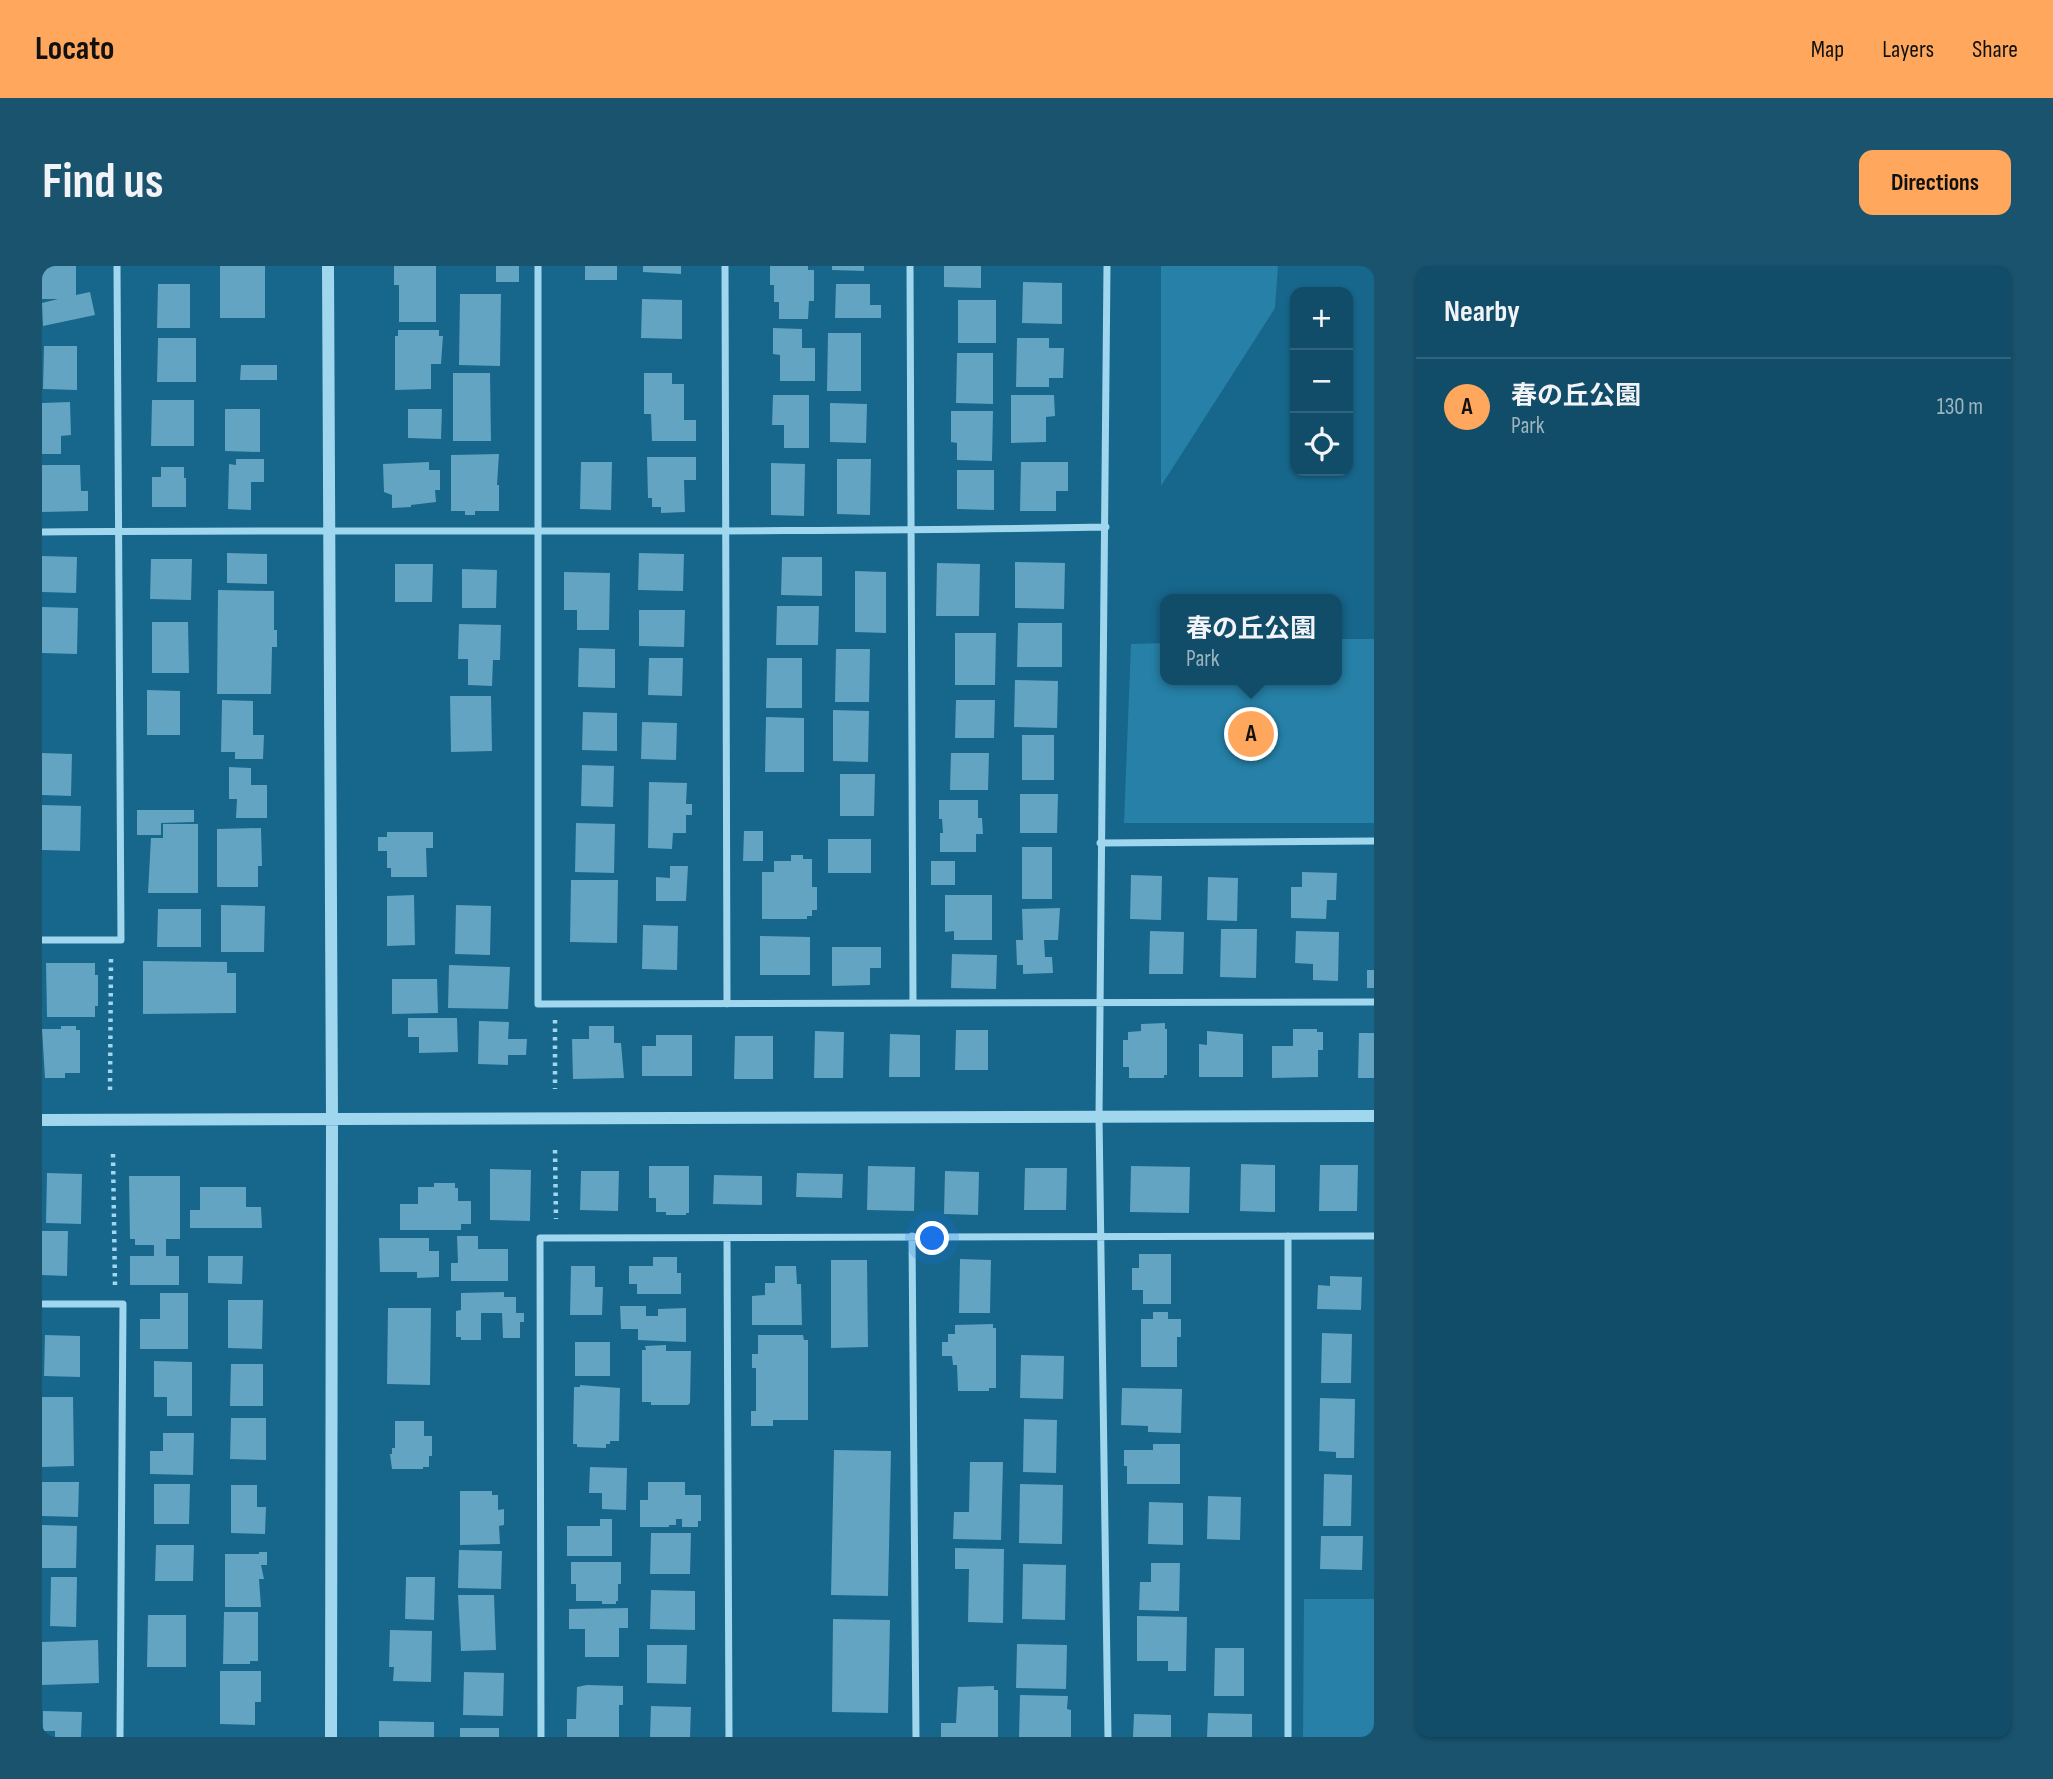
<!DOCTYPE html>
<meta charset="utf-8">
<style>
:root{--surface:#114c68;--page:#1a536e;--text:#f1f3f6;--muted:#9cb4c0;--line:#30637c;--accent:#ffa85d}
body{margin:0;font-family:"Sofia Sans Condensed","Noto Sans JP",sans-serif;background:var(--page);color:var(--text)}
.controls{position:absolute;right:21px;top:21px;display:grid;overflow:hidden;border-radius:14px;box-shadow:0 2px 5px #0004}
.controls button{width:63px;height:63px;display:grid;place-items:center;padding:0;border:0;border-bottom:2px solid var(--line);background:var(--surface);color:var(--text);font:35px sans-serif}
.you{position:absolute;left:891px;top:973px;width:24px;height:24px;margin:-18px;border:5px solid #fff;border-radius:50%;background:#1a73e8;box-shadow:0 0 0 10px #1a73e833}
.badge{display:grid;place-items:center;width:46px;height:46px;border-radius:50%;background:var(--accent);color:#111;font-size:23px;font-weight:700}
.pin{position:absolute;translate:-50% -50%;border:4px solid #fff;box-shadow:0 2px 7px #0006}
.popup{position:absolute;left:1118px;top:328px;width:182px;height:91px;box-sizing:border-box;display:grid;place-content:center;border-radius:14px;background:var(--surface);filter:drop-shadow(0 2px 5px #0005);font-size:23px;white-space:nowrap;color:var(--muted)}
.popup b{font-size:26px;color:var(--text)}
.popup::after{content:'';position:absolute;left:50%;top:100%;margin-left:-14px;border:14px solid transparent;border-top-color:var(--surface)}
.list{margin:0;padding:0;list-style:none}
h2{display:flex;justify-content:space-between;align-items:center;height:91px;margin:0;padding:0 28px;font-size:30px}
h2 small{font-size:23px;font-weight:400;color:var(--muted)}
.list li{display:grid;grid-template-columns:46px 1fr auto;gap:21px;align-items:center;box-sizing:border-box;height:98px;padding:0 28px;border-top:2px solid var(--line)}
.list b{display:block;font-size:26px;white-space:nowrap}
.list p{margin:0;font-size:23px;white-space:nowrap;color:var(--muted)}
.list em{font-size:23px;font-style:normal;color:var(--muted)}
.icon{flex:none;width:38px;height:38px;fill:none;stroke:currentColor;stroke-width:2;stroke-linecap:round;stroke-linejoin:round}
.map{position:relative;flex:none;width:1332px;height:1471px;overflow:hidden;border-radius:14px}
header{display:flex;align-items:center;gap:42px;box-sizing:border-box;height:98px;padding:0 35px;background:var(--accent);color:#111}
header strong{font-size:33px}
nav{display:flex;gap:38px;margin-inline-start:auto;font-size:24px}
.intro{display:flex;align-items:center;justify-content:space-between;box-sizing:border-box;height:168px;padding:0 42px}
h1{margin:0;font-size:49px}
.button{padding:18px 32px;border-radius:14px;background:var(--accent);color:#111;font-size:24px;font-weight:700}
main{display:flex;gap:42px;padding:0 42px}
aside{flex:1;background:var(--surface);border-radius:14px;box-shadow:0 2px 5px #0004}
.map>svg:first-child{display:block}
.green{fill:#2680a7}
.building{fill:#62a4c1}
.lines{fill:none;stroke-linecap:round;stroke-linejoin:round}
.path{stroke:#a0d7ef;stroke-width:4.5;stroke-dasharray:3.5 5;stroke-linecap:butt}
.minor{stroke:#a0d7ef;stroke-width:7}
.tertiary{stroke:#a0d7ef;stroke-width:12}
</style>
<header>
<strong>Locato</strong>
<nav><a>Map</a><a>Layers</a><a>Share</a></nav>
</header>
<div class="intro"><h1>Find us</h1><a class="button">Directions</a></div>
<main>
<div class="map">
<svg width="1332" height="1471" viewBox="0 0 1332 1471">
<rect width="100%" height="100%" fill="#17668b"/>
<path class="green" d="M1119 0H1236L1233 42 1119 220Z
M1295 373H1332V557H1082L1089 378 1123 377V414H1295Z
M1262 1333H1332V1471H1261Z"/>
<path class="building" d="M0 0H34V29L48 26 53 49 1 60 0 37 16 33H0Z
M178 0H223V52H178Z
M352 0H394V56H357V19H352Z
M454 0H477V16H454Z
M543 0H575V14H543Z
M601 0H639V8L601 6Z
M728 0H766V4H772V35H767L766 53H737V36H732V19H728Z
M790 0H822V5L790 4Z
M902 0H939V22L902 21Z
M981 16 1020 17V58L980 57Z
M116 18H148V62H115Z
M794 18H828V39H839V52H793Z
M418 28H459L458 100 417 99Z
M600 33 640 34V73L599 72Z
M916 34H954V77H916Z
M731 62 760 63V82H773V115H738V89L731 88Z
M356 64H397V70H401L399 98H389V123L353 124V70H356Z
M786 67H819V125H785Z
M116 72H154V116H115Z
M975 72H1007V82H1022L1021 112H1007V121H974Z
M2 80H35V124L1 123Z
M915 87H951V138L914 137Z
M199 99H235V114H198Z
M411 107H448L449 175H411Z
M602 107H630V118H642V154H654V175H610L609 148H602Z
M731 129H767V182H742V159H730Z
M969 129H1012L1013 150 1004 151V176L969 177Z
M110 134H152V180H109Z
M28 136 29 169 19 170V188H0V137Z
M788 137 825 138 824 177 788 176Z
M183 143H218V186L183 185Z
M366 143H400L399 173 366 172Z
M909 145H951L950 195 915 194V177L909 176Z
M457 188 455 219H457V245H433V249H423V245H409V189Z
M605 191H654V214H642L643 246 619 247V241H610V232H606Z
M194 193H222V216H209V244L186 243 187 198 194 199Z
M795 193H829L828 249 795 248Z
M387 196V204H398V224H393L394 236 369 239V241L350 242V229L342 226 341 198Z
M539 196H570L569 244 538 243Z
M979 196H1026V225H1014V245H978Z
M729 197 763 198 762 250 729 249Z
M0 199H38L39 225H46V245L0 246Z
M119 201H142V212H144V241H110V211H119Z
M915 204H952V244L915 243Z
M185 287 225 288V318L185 317Z
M597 287 642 288 641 325 596 324Z
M0 290 35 291 34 327 0 326Z
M740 291H780V330L739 329Z
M109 293H150L149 334 108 333Z
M973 296 1023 297 1022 343 973 342Z
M895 297 938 298 937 350H894Z
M353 298H391L390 336H353Z
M420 303 455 304 454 342H420Z
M813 305 844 306V367L813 366Z
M522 306 568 307 567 364H535V344H522Z
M176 324 232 325V364H235V381H230L229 428H175Z
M735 340H777L776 379H734Z
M0 341 36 342 35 388 0 387Z
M597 344H643L642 381 597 380Z
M110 356H146L147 407H110Z
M976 357H1020V401H975Z
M417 358 459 359 458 394H451L450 420 426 419V393H416Z
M913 367H954L953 419H913Z
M537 382 573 383V422L536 421Z
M794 383H828L827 436H793Z
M607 392H641L640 430 606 429Z
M725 392H760V442H724Z
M973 414 1016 415 1015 462 972 461Z
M105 424 138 425V469H105Z
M408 430H449L450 485 409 486Z
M180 434 211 435V469H222L221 493H193V486H179Z
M914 434H953L952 472H913Z
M791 444 827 445 826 496 791 495Z
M541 446 575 447V485L540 484Z
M724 451 762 452V506H723Z
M600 456 635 457 634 494 599 493Z
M980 469H1012V514H980Z
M0 487 30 488 29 530 0 529Z
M909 487H947L946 524H908Z
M540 499 572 500 571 541 539 540Z
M187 501 209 502V519H225V552H194L195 533H187Z
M798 508H833L832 550H798Z
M607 516 645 517 644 538H650V549H644V567H631L630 583 606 582Z
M978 528H1016L1015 567H978Z
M897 534H936V552H940L941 568H934V586H898V567H901L900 553H897Z
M0 539 39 540 38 585 0 584Z
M95 544H152V556L119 557V569H95Z
M534 557 573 558 572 607 533 606Z
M121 558H156V627H106L109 572H121Z
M219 562 220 600H216V621H175V563Z
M702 565H721V595H701Z
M345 566H391V582H384L385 611H349V602H345V585H336V571H345Z
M786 573H829V607H786Z
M980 581H1010V633H980Z
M749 589H761V593H770V621H775V644H770V650H765V653H720V606H732V595H749Z
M889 595H913V619H889Z
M628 600H646L644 635H614V611L628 612Z
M1260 606 1295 607 1294 634H1285L1284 653 1249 652V621H1260Z
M1089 609 1120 610 1119 654 1088 653Z
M1166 611 1196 612 1195 655 1165 654Z
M529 614H576L575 677 528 676Z
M372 629 373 679 345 680V630Z
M903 629H950V674H912V665L903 666Z
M179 639 223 640 222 686H179Z
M414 639 449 640 448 689 413 688Z
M1018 642 1016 674H1002L1003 691H1010L1011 707 981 708V699H975L974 674H981L980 643Z
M116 643H159V681H115Z
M601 659 636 660 635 704 600 703Z
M1179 663H1215L1214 712 1178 711Z
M1108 665 1142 666 1141 708H1107Z
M1254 665 1297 666 1296 715 1271 714V698L1253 697Z
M718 670 768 671V709H718Z
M790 681H839V702H828V719L790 720Z
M910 688 955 689 954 723 909 722Z
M101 695 185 696V707H194V747L101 748Z
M4 697H53V709H56V740H53V751H5Z
M407 699 468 701 466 743 406 742Z
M1325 704H1332V722H1325Z
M350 713H395L396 747 350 748Z
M366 752H415L416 786 377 787V771H366Z
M437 755 467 756 466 773H485L484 789H466V799L436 798Z
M1123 757V763H1125V809H1122V812H1087V801H1081V774H1086V766L1099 765V758Z
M19 760H34V764H38V807H23V812H3L0 763H19Z
M547 760H572V777H579L582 812 531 813 530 773H547Z
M1251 763H1275V766H1281V784H1276V811L1230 812V780H1251Z
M914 764H946V804H913Z
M773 765 802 766 801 812H772Z
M1165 765 1201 768V811H1157V778L1165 779Z
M1317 767H1332V812H1316Z
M848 768 878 769V811H847Z
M614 769H650V810H600V780H614Z
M693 770H731V813H692Z
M1199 898 1233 899V946L1198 945Z
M1278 899H1316L1315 945H1277Z
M607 900H647V947H644V949H624V946H614V932H607Z
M826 900 873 901 872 945 825 944Z
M1089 900 1148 901 1147 947 1088 946Z
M983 902H1025L1024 944H982Z
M448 903 489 904 488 955 448 954Z
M539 905H577L576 945 538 944Z
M903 905 937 906 936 949 902 948Z
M5 907 40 908 39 958 4 957Z
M755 907 801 908 800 932 754 931Z
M672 909 720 910V939L671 938Z
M87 910H138V973H124V990H137V1019H88V990H112V979H93V973H88Z
M392 917H413V922H416V935H429V958H419V964H358V938H376V921H392Z
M158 921H204V941H219L220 962H148V944H158Z
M0 965H26L25 1010 0 1009Z
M415 970H436V983H466V1015H409V997H416Z
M337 972H387V985H397V1011L375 1012V1006H338Z
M1097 988H1129V1038H1101V1024H1090V1002H1097Z
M166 990H201L200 1018 166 1017Z
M611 991H635V1007H639V1028H595V1018H587V1000H611Z
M918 993 949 994 948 1047H917Z
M789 994H825L826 1081 789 1082Z
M529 1000H553V1021H561L560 1049H528Z
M733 1000H754L755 1018H759L760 1059H710V1030L723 1029V1017H733Z
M1288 1010 1320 1011 1319 1044 1275 1043 1276 1019 1288 1020Z
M462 1026V1031H474V1047H482V1056H478V1072H461L460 1047H439V1074H419V1071H414V1045L419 1044V1027Z
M118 1027H146V1083H98V1053H118Z
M186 1034H221L220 1083 186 1082Z
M578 1040H604V1050H616V1043L644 1042V1076L596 1074V1063H579Z
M346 1042H389L388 1119 345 1118Z
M1111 1046H1126V1053H1139V1071H1135V1101H1099V1053H1111Z
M951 1058V1062H954V1122H947V1125H916L915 1099H911L910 1090H900V1076H906V1068H913V1059Z
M1280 1067 1310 1068 1309 1117H1279Z
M3 1069 38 1070V1111L2 1110Z
M716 1069H761L762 1074H766V1154H731V1160H709V1145H714V1102H710V1088H716Z
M533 1076H568V1110H533Z
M624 1079V1085H649L648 1137 646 1139H609V1136H600V1084H604L603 1080Z
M979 1089 1022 1090 1021 1133 978 1132Z
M112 1095 150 1096V1150H125V1131H112Z
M189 1098H221V1140H188Z
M538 1119 578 1122 577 1175H568V1178H564V1182L535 1181V1178H531L532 1121H538Z
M1080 1122 1140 1123 1139 1167 1106 1166V1160L1079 1159Z
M0 1131H31L32 1200 0 1201Z
M1278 1132 1313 1133 1312 1192H1294V1186L1277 1185Z
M189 1152H224V1194L188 1193Z
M982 1153 1015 1154 1014 1207 981 1206Z
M353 1155H382V1170H390V1190H387V1201H381V1203H350L348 1188H350V1182H353Z
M121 1167H152L151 1209 108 1208V1185H121Z
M1111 1178H1138V1218H1085V1200H1082V1184H1111Z
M792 1184 849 1185 846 1330 789 1329Z
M928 1196H961L959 1274 911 1273 912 1246H927Z
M548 1201 585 1202 584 1244 560 1243V1227H547Z
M1282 1208 1310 1209 1309 1260H1281Z
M0 1216H37L36 1251 0 1250Z
M606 1216H643V1229H659V1255H656V1261H640V1253H634V1259H627V1261H598V1234H606Z
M112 1218H148L147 1258H112Z
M978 1218 1021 1219 1020 1278 977 1277Z
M189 1219H215V1241H224L223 1268 189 1267Z
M418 1225H450V1229H456V1244L462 1243V1259L457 1260 458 1278 418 1279Z
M1166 1230 1199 1231 1198 1274 1165 1273Z
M1107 1236 1141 1237V1279L1106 1278Z
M558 1253H570V1290H525V1260H558Z
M0 1259 35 1260 34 1302H0Z
M609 1267H649L648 1308H608Z
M1279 1270H1321L1320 1304 1278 1303Z
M114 1279H152L151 1315H113Z
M913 1282 962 1283 961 1357 926 1356 927 1303H913Z
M417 1284 460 1285 459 1323 416 1322Z
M217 1286H225V1299H219L222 1313H217L219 1341H183V1288H217Z
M529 1296H579V1318H576V1335H574V1338H560V1335H534V1318H529Z
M1109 1297H1138L1137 1345 1097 1344 1098 1316H1109Z
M981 1298 1024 1299 1023 1354 980 1353Z
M9 1311H35L34 1361 8 1360Z
M364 1311H393L392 1354 363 1353Z
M609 1324 653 1325V1364L608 1363Z
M416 1329H452L454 1384 419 1385Z
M586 1342V1362H577V1391H543V1363H527V1343Z
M182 1346H216V1395H208V1398H181Z
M106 1349H144V1401H105Z
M1095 1350 1145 1351 1144 1405H1126V1395H1095Z
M791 1353 848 1354 846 1447 790 1446Z
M348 1364 390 1365 389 1416 351 1415 352 1401H347Z
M56 1374 57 1417 0 1419V1376Z
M975 1378 1025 1379 1024 1423 974 1422Z
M605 1379H645L644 1418 605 1417Z
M1173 1382H1202V1430H1172Z
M178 1405H219V1436H213V1459L178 1458Z
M422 1406 462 1407 461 1450 421 1449Z
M545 1419 581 1420V1439H577V1471H525V1453H534L535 1421Z
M952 1420V1424H956V1471H899V1457H914L916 1421Z
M978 1429 1026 1430 1025 1443 1029 1444V1471H977Z
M609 1440 649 1441 648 1471H608Z
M1 1445 40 1446 39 1471H13V1465H1Z
M1166 1447 1210 1448V1471H1165Z
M1092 1448 1129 1449V1471H1091Z
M337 1455 392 1456V1471H337Z
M418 1462H457V1471H418Z"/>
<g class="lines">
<path class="path" d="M513 754V823
M68 824 69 693
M513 884 514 953
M71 888 73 1020"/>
<path class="minor" d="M496 0V738L1332 736
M683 0 685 738
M868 0 871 737
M1065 0 1057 851 1066 1471
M0 266C354 263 709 268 1064 261
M1058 577 1332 575
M0 674H79L75 0
M870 970 874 1471
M1246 970V1471
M685 972 687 1471
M0 1038H81L78 1471
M499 1471 498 972 1332 970"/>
<path class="tertiary" d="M286 0 290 853 289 1471
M0 854 1332 850"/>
</g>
</svg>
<div class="controls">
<button>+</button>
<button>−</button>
<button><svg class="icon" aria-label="locate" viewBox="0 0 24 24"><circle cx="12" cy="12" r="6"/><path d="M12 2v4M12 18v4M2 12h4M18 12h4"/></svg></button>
</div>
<div class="you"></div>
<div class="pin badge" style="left:1209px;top:468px">A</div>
<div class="popup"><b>春の丘公園</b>Park</div>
</div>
<aside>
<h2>Nearby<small></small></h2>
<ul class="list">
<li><span class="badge">A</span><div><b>春の丘公園</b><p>Park</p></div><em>130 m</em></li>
</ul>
</aside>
</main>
